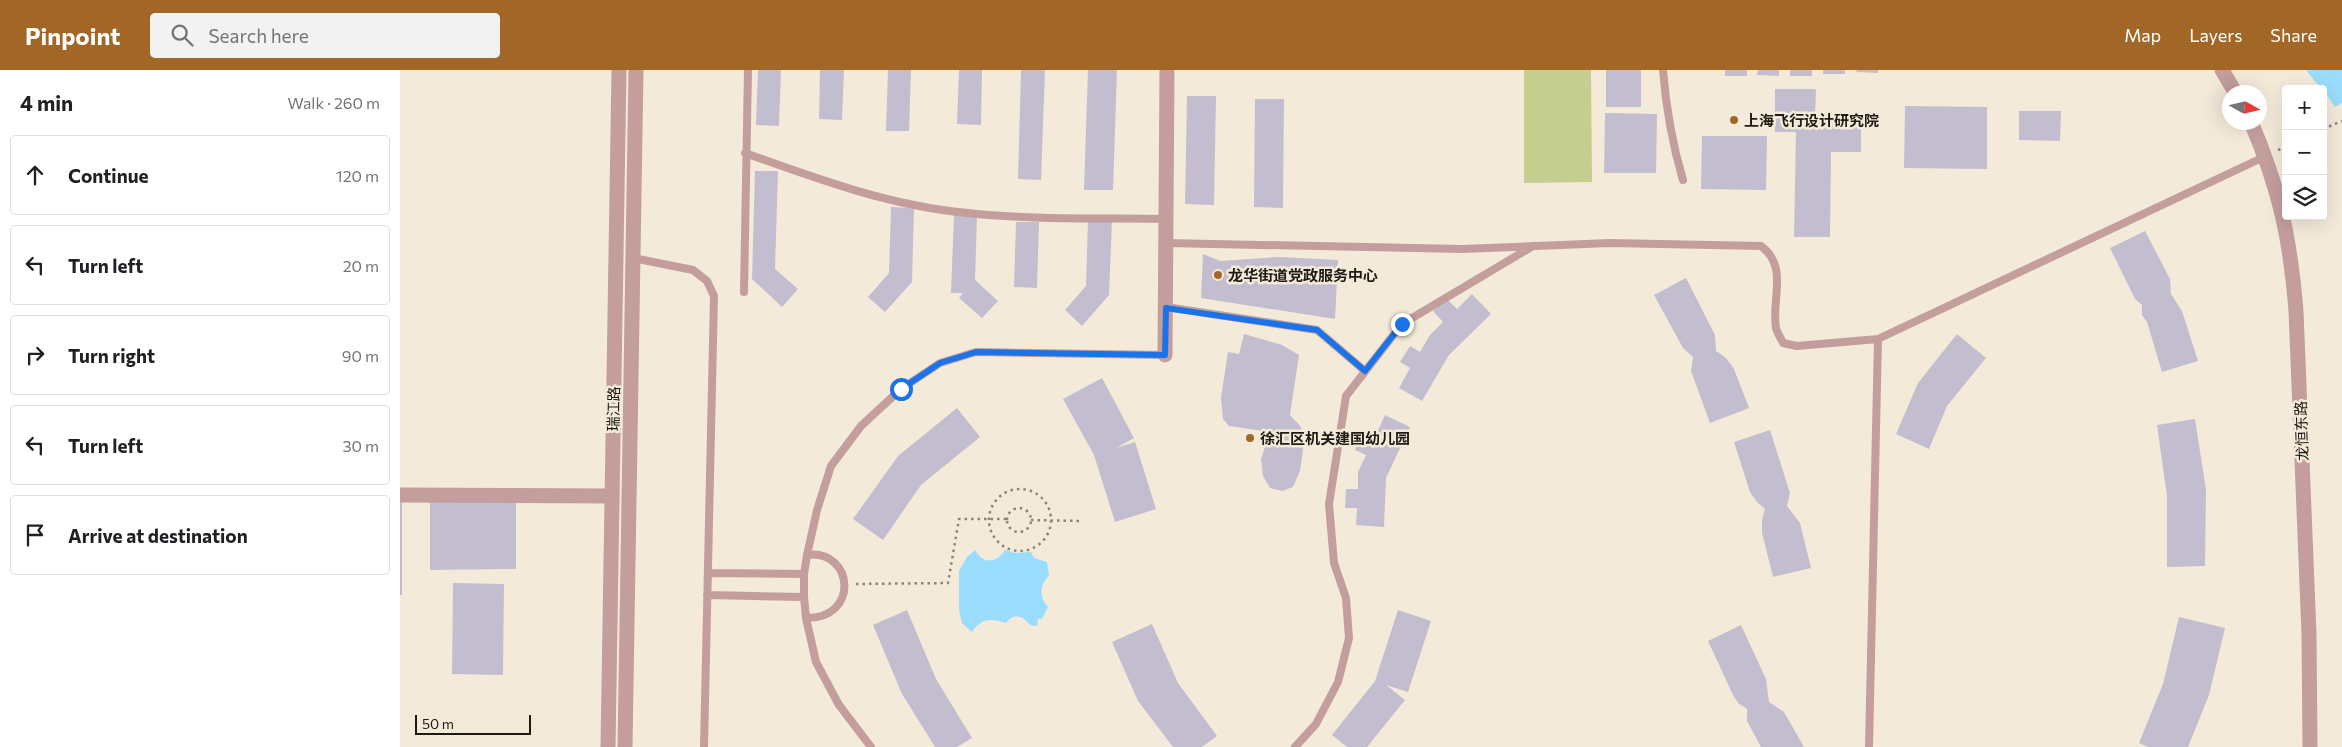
<!DOCTYPE html>
<meta charset="utf-8">
<style>
:root{--surface:#fff;--page:#f2f2f2;--text:#202124;--muted:#757577;--line:#e0e0e0;--accent:#a26727}
body{margin:0;font-family:Commissioner,"Noto Sans SC",sans-serif;background:var(--page);color:var(--text)}
.controls{position:absolute;right:15px;top:15px;display:grid;overflow:hidden;border-radius:5px;box-shadow:0 5px 20px #0002}
.controls button{width:45px;height:45px;display:grid;place-items:center;padding:0;border:0;border-bottom:1px solid var(--line);background:var(--surface);color:var(--text);font:25px sans-serif}
.compass{position:absolute;left:1822px;top:15px;width:45px;height:45px;border-radius:50%;background:var(--surface);box-shadow:0 5px 20px #0002;rotate:98deg}
.scale{position:absolute;left:15px;bottom:12px;width:116px;box-sizing:border-box;padding-left:5px;border:2px solid #1e1b15;border-top:0;font-size:14px;line-height:18px;white-space:nowrap;color:#1e1b15;-webkit-text-stroke:4px #f4eada;paint-order:stroke}
.stop{position:absolute;width:15px;height:15px;margin:-11px;border:4px solid #1a73e8;border-radius:50%;background:#fff}
.stop.end{background:#1a73e8;border-color:#fff;box-shadow:0 1px 5px #0008}
.list{margin:0;padding:0;list-style:none}
h2{display:flex;justify-content:space-between;align-items:center;height:65px;margin:0;padding:0 20px;font-size:21px}
h2 small{font-size:16px;font-weight:400;color:var(--muted)}
.list li{display:grid;grid-template-columns:32px 1fr auto;gap:15px;align-items:center;box-sizing:border-box;height:80px;margin:0 10px 10px;padding:0 10px;border:1px solid var(--line);border-radius:5px}
.list b{display:block;font-size:19px;white-space:nowrap}
.list em{font-size:16px;font-style:normal;color:var(--muted)}
.icon{flex:none;width:28px;height:28px;fill:none;stroke:currentColor;stroke-width:2;stroke-linecap:round;stroke-linejoin:round}
.map{position:relative;flex:none;width:1942px;height:677px;overflow:hidden}
header{display:flex;align-items:center;gap:30px;box-sizing:border-box;height:70px;padding:0 25px;background:var(--accent);color:#fff}
header strong{font-size:24px}
nav{display:flex;gap:28px;margin-inline-start:auto;font-size:18px}
.search{width:350px;height:45px;background:var(--page);display:flex;align-items:center;gap:12px;box-sizing:border-box;padding:0 18px;border-radius:5px;color:var(--muted);font-size:19px}
main{display:flex}
aside{flex:1;background:var(--surface)}
.map>svg:first-child{display:block}
.green{fill:#c3ce8f}
.water{fill:#9adcfb}
.building{fill:#c2becf}
.lines{fill:none;stroke-linecap:round;stroke-linejoin:round}
.path{stroke:#8a8479;stroke-width:2.5;stroke-dasharray:2.5 4;stroke-linecap:butt}
.service{stroke:#c39e9d;stroke-width:8}
.minor{stroke:#c39e9d;stroke-width:15}
.tertiary{stroke:#c39e9d;stroke-width:15}
.route{stroke:#1a73e8;stroke-width:6}
.poi-dot{fill:#a26727;stroke:#f4eada;stroke-width:2}
.labels{text-anchor:middle;dominant-baseline:central;stroke-width:5;stroke-linejoin:round;paint-order:stroke}
.poi-label{font-size:15px;font-weight:bold;fill:#1e1b15;stroke:#f4eada;text-anchor:start}
.street-label{font-size:15px;fill:#1e1b15;stroke:#f4eada}
</style>
<header>
<strong>Pinpoint</strong>
<div class="search"><svg class="icon" aria-label="search" viewBox="0 0 24 24"><circle cx="10" cy="10" r="6"/><path d="M15 15l6 6"/></svg>Search here</div>
<nav><a>Map</a><a>Layers</a><a>Share</a></nav>
</header>
<main>
<aside>
<h2>4 min<small>Walk · 260 m</small></h2>
<ul class="list">
<li><svg class="icon" aria-label="ahead" viewBox="0 0 24 24"><path d="M12 20V5M6 11l6-6 6 6"/></svg><div><b>Continue</b></div><em>120 m</em></li>
<li><svg class="icon" aria-label="left" viewBox="0 0 24 24"><path d="M17 20v-9H6M10 6l-5 5 5 5"/></svg><div><b>Turn left</b></div><em>20 m</em></li>
<li><svg class="icon" aria-label="right" viewBox="0 0 24 24"><path d="M7 20v-9h11M14 6l5 5-5 5"/></svg><div><b>Turn right</b></div><em>90 m</em></li>
<li><svg class="icon" aria-label="left" viewBox="0 0 24 24"><path d="M17 20v-9H6M10 6l-5 5 5 5"/></svg><div><b>Turn left</b></div><em>30 m</em></li>
<li><svg class="icon" aria-label="arrive" viewBox="0 0 24 24"><path d="M6 21V4h12l-3 4 3 4H6"/></svg><div><b>Arrive at destination</b></div></li>
</ul>
</aside>
<div class="map">
<svg width="1942" height="677" viewBox="0 0 1942 677">
<rect width="100%" height="100%" fill="#f4eada"/>
<path class="green" d="M1124 0H1191L1192 112 1124 113Z"/>
<path class="water" d="M1906 0H1942V33L1935 37 1923 19H1921Z
M575 480C583 495 597 493 605 480L615 483 631 482 634 488 647 492 649 506C639 515 639 527 648 537L642 549H638L637 556 630 555C623 546 614 542 606 553 590 548 581 548 572 562L562 553 559 539V501L567 487Z"/>
<path class="building" d="M358 0H381L379 56 356 55Z
M420 0H444L442 50 419 49Z
M488 0H511L509 61H486Z
M559 0H582L581 55 557 54Z
M621 0H645L641 110 618 109Z
M688 0H717L713 120H684Z
M1206 0H1241V37H1206Z
M1325 0H1347V6H1325Z
M1358 0H1379V6L1357 5Z
M1390 0H1412V6H1390Z
M1423 0H1445V4H1423Z
M1457 0H1478V3L1456 2Z
M1375 19H1416L1415 44 1461 45V82H1431L1430 167H1394L1396 62H1375Z
M787 26H816L814 135 785 134Z
M855 29H884L883 138 854 137Z
M1505 36 1587 37V99L1504 98Z
M1619 41H1661L1660 71 1619 70Z
M1205 43 1257 44 1256 103H1204Z
M1302 66H1367L1366 120 1301 119Z
M355 101H378L375 199 398 219 382 237 352 209Z
M491 137 514 138 512 212 485 242 468 227 489 203Z
M554 145 577 146 575 210 598 231 582 248 559 228 563 223H551Z
M688 150 712 151 709 225 682 256 665 240 686 216Z
M616 152H639L637 218 614 217Z
M1745 161 1770 209 1771 224 1782 241 1798 291 1762 302 1747 252 1742 245V235L1735 229 1710 178Z
M803 184 820 191 878 187 938 190 935 249 801 228Z
M1286 208 1315 265 1316 281 1326 288 1334 299 1349 338 1310 353 1291 301 1293 287 1283 278 1254 225Z
M1072 224 1091 244 1049 285 1022 331 999 318 1010 298 1000 292 1010 276 1020 282 1030 265 1043 252 1033 241 1046 228 1057 239Z
M844 264 882 275 899 285 890 345 901 357 903 380 900 401 893 417 882 421 870 418 863 406 861 389 870 362 829 356 823 349 821 327 828 282 839 284Z
M1557 264 1586 288 1547 336 1529 379 1496 364 1518 313Z
M702 308 734 368 716 378 735 372 756 439 715 452 694 385 663 329Z
M557 338 580 367 521 415 483 470 453 449 498 386Z
M985 345 1010 357 986 408 984 457 956 455 957 438H945L946 419H958V402L966 385 955 380 963 362 975 367Z
M1795 349 1806 420 1805 496 1767 497V426L1757 355Z
M1370 360 1390 423 1387 436 1400 453 1411 498 1373 507 1362 463V450L1365 439 1357 432 1350 422 1334 372Z
M116 430V499L30 500V431Z
M0 432H2V525H0Z
M53 513 104 514 103 605 52 604Z
M507 540 536 609 572 668 557 677H535L502 624 473 555Z
M998 540 1031 551 1008 622 986 615 1005 630 967 677H947L932 665 975 611Z
M1779 547 1825 558 1809 625 1788 677H1748L1739 673 1763 614Z
M752 554 778 613 817 666 802 677H773L738 631 712 572Z
M1341 555 1366 609 1369 632 1384 642 1404 677H1361L1347 651V639L1338 633 1333 625 1308 571Z"/>
<g class="lines">
<path class="path" d="M1923 59 1942 51
M1878 80 1886 77
M589 450a31 31 0 1 1 62 0a31 31 0 1 1-62 0Z
M607 450a12 12 0 1 1 24 0a12 12 0 1 1-24 0Z
M631 450 680 451
M456 514 548 513 559 449H607"/>
<path class="service" d="M1263 0C1266 38 1272 73 1283 110
M345 83C417 109 491 136 568 143 634 150 701 148 766 149
M766 173 1062 179 1210 173 1361 176C1389 197 1371 229 1376 258 1377 263 1381 268 1383 273L1397 276 1478 269 1866 86
M233 188 293 200 307 211 314 226 304 677
M344 222 348 0
M766 237 917 260 965 301
M308 503 404 504
M307 525 404 527
M406 548C460 549 454 479 407 485
M471 677 439 635 416 592 406 548 404 527V504L407 485 417 440 431 396 461 356 501 319 540 293 576 282 765 285
M895 677 916 654 938 612 949 568 946 528 934 493 929 434 946 326 1002 254 1133 176
M1469 677 1478 269"/>
<path class="minor" d="M1822 0 1835 22
M1851 52C1880 120 1890 168 1896 241L1909 564 1910 677
M765 285 767 0
M0 425 212 426"/>
<path class="tertiary" d="M208 677 219 0
M225 677 236 0"/>
</g>
<g class="lines">
<path class="route" d="M501 319 540 293 576 282 765 285 766 238 917 260 965 301 1002 254"/>
</g>
<g class="poi-dot">
<circle cx="1334" cy="50" r="5"/>
<circle cx="818" cy="205" r="5"/>
<circle cx="850" cy="368" r="5"/>
</g>
<g class="labels">
<g class="poi-label">
<text x="1344" y="50">上海飞行设计研究院</text>
<text x="828" y="205">龙华街道党政服务中心</text>
<text x="860" y="368">徐汇区机关建国幼儿园</text>
</g>
<g class="street-label">
<text transform="translate(213 339) rotate(-89)">瑞江路</text>
<text transform="translate(1901 361) rotate(-92)">龙恒东路</text>
</g>
</g>
</svg>
<div class="controls">
<button>+</button>
<button>−</button>
<button><svg class="icon" aria-label="layers" viewBox="0 0 24 24"><path d="M12 4l9 5-9 5-9-5zM3 14l9 5 9-5"/></svg></button>
</div>
<svg class="compass" viewBox="-18 -18 36 36"><path d="M0-13l5 13h-10z" fill="#e53935"/><path d="M0 13l5-13h-10z" fill="#757577"/></svg>
<div class="scale">50 m</div>
<div class="stop" style="left:501px;top:319px"></div>
<div class="stop end" style="left:1002px;top:254px"></div>
</div>
</main>
